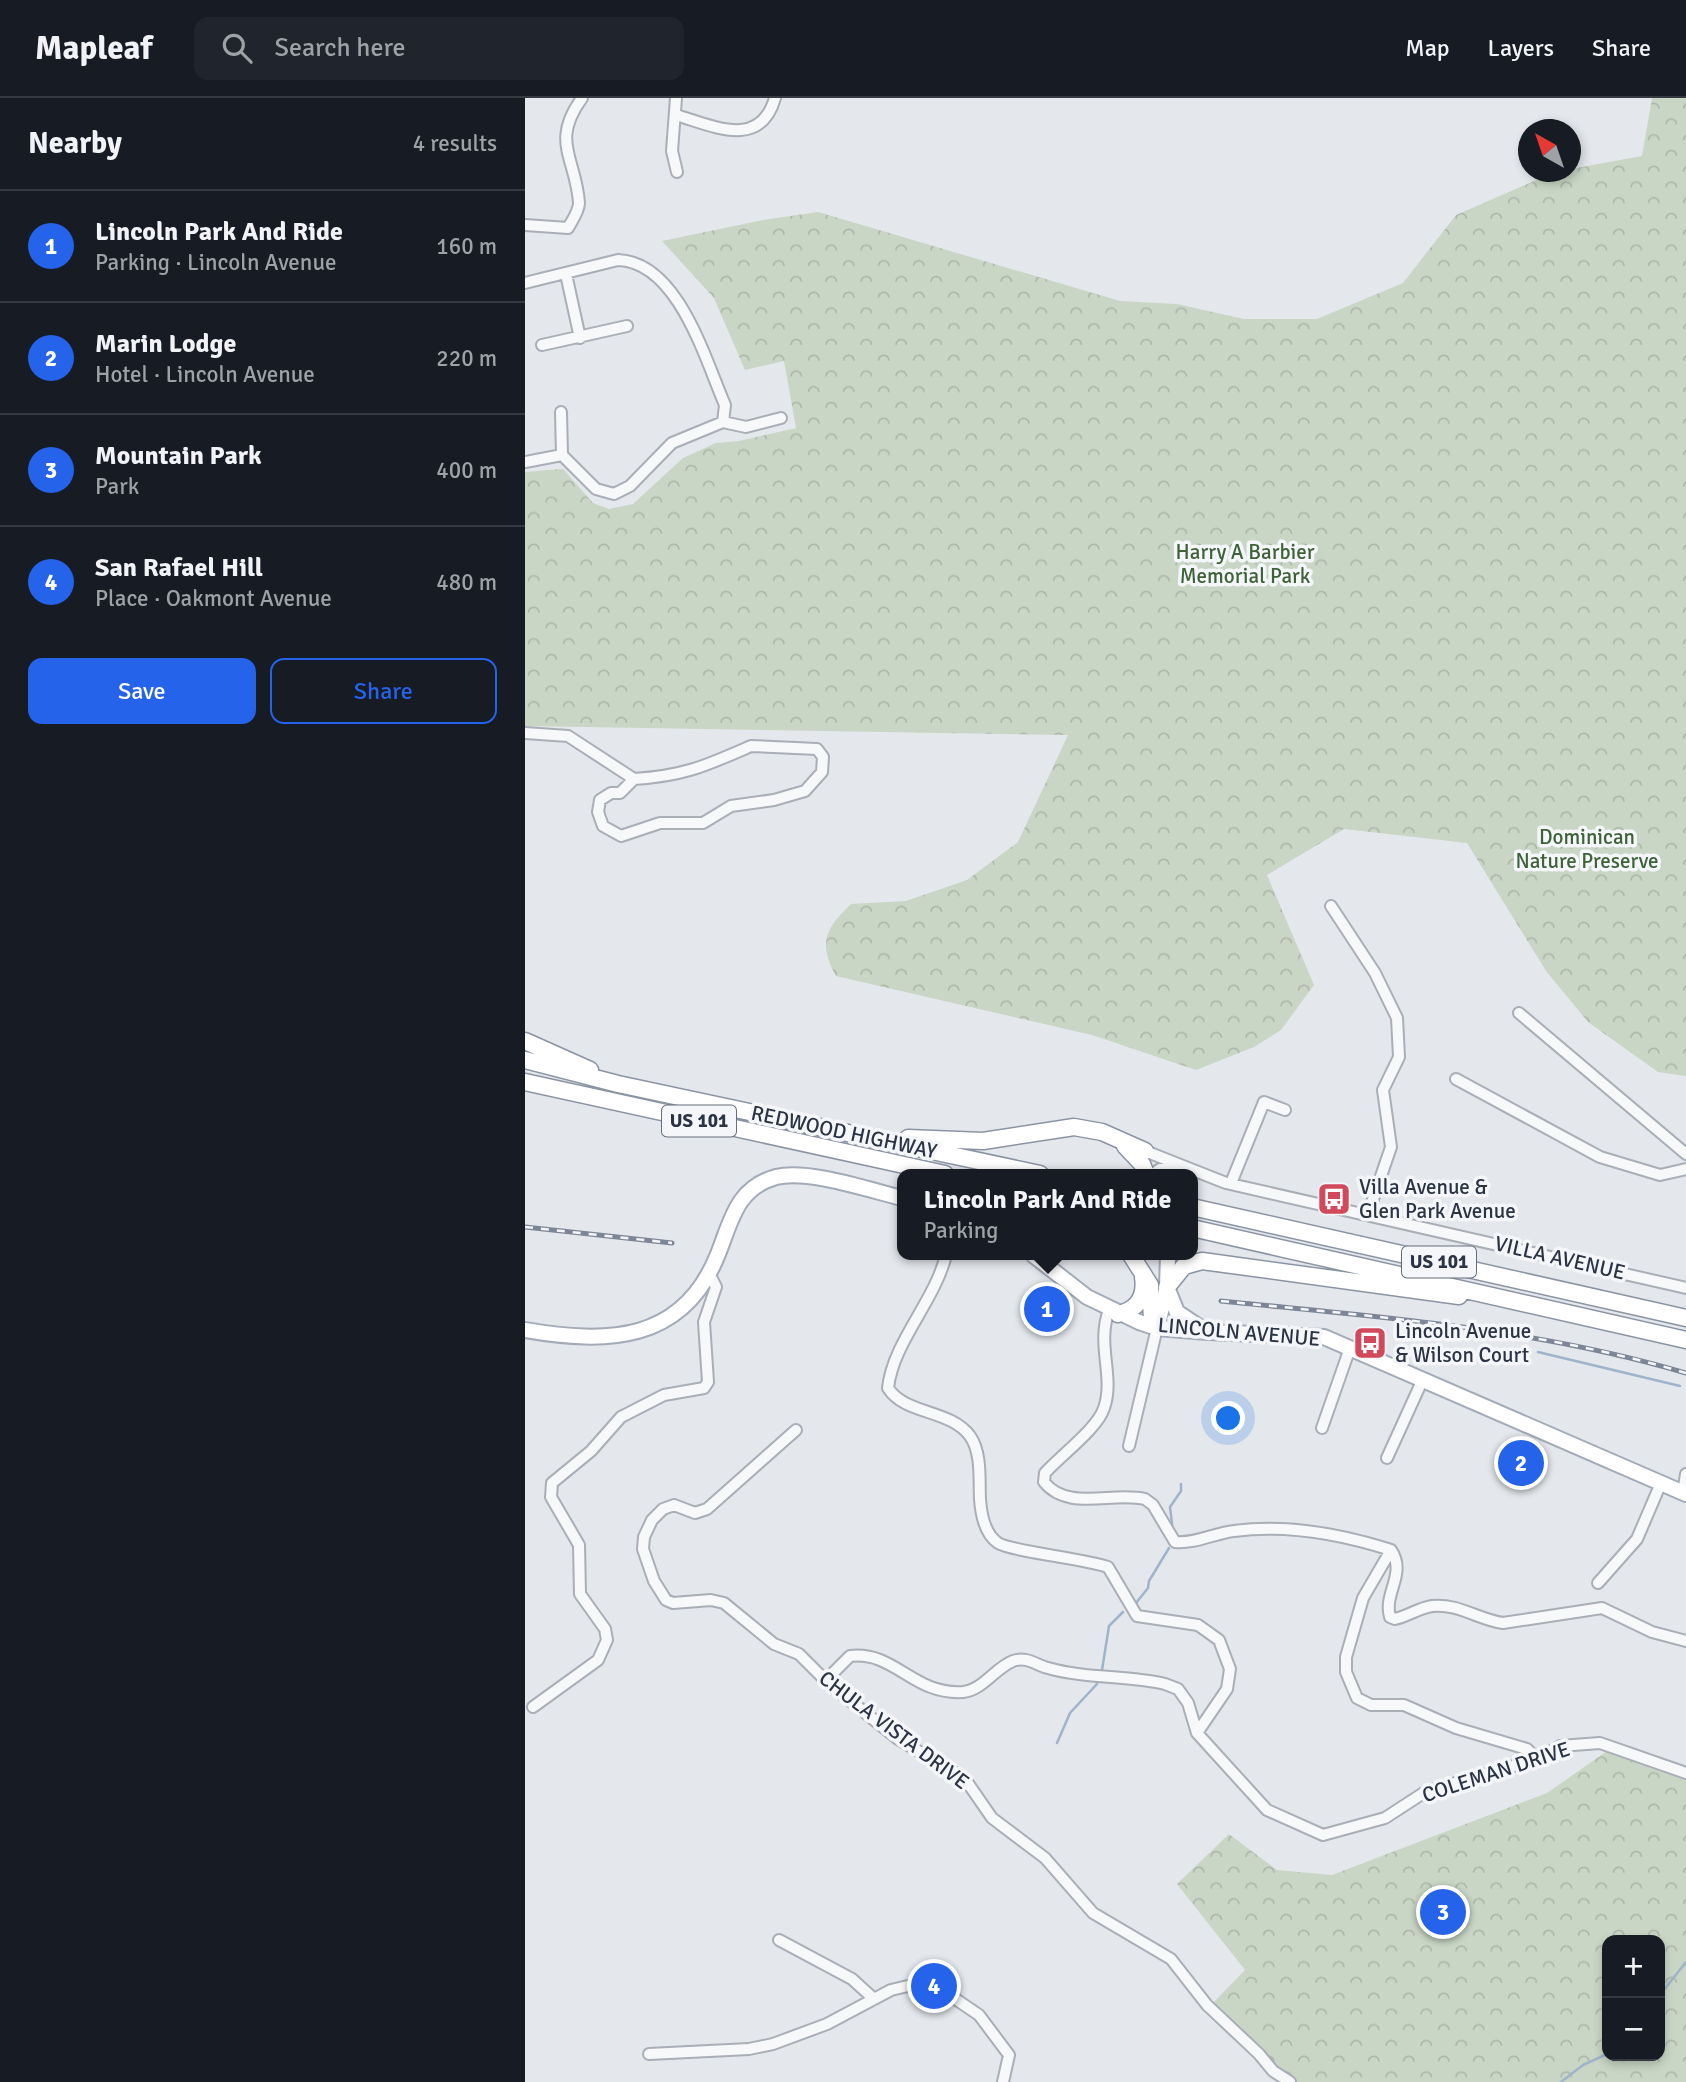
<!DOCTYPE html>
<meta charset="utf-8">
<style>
:root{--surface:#171b24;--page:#20242c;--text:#f1f3f6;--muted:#9ea1a6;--line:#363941;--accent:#2563eb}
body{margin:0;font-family:Signika,sans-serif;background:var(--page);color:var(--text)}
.controls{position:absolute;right:21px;bottom:21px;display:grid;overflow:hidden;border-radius:14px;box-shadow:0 4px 10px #0003}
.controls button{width:63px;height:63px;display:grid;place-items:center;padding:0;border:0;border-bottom:2px solid var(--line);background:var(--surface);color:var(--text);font:35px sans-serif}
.compass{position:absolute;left:993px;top:21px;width:63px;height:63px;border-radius:50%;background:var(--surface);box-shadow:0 4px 10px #0003;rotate:320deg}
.you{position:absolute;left:704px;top:1321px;width:24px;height:24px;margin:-18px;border:5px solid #fff;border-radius:50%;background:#1a73e8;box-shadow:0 0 0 10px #1a73e833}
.badge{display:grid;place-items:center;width:46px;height:46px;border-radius:50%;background:var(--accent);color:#fff;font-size:23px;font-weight:700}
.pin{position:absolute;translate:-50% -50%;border:4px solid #fff;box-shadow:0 2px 7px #0006}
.popup{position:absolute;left:372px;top:1071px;width:301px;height:91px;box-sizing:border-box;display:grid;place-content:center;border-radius:14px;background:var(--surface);filter:drop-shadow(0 2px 5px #0005);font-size:23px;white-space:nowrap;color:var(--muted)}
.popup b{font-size:26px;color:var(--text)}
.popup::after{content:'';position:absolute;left:50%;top:100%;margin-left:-14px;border:14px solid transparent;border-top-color:var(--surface)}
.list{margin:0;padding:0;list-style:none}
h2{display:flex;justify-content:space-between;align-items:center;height:91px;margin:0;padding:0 28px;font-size:30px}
h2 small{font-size:23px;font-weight:400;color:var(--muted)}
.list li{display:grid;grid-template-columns:46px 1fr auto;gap:21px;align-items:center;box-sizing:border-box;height:112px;padding:0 28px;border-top:2px solid var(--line)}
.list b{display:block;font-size:26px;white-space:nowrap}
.list p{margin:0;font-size:23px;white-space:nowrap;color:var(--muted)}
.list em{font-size:23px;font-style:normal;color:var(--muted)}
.actions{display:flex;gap:14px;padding:21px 28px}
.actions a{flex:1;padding:16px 0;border:2px solid var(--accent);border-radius:14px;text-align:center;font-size:24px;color:var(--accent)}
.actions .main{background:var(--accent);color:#fff}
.icon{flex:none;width:38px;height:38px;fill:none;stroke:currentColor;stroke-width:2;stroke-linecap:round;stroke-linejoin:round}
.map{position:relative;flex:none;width:1161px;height:1984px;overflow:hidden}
header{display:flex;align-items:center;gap:42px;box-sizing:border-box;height:98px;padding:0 35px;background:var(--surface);border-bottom:2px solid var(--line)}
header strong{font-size:33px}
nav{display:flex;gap:38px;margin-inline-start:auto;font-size:24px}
.search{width:490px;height:63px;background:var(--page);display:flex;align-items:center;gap:18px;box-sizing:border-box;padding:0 24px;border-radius:14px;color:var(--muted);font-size:26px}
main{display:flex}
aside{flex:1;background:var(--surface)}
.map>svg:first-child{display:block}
.park{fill:url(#park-crowns);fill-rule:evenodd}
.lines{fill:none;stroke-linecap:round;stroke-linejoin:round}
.stream{stroke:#9fb4cc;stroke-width:2.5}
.minor-casing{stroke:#a9aeb7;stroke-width:14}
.major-casing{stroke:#a3abb8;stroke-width:18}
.highway-casing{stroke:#8b94a3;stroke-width:19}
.minor{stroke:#f7f8fa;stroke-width:10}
.major{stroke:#fff;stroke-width:14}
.highway{stroke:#fff;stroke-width:16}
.rail-casing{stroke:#7d8696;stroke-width:5}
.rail{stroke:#f4f6f9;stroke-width:2.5;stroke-dasharray:8;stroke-linecap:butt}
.labels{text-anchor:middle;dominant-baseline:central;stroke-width:7;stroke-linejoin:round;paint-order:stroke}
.shield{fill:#f4f6f9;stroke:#676e7b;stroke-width:2}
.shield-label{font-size:19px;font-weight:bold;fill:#2b3445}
.park-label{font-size:21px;fill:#3f6138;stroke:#f4f6f9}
.street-label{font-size:21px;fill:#2b3445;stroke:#f4f6f9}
.poi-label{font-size:21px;fill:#2b3445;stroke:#f4f6f9;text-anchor:start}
</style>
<header>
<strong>Mapleaf</strong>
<div class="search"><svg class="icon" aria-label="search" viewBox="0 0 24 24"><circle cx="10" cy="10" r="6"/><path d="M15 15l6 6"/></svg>Search here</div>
<nav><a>Map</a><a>Layers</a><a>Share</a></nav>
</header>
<main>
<aside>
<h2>Nearby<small>4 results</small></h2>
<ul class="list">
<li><span class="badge">1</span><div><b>Lincoln Park And Ride</b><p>Parking · Lincoln Avenue</p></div><em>160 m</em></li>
<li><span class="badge">2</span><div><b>Marin Lodge</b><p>Hotel · Lincoln Avenue</p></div><em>220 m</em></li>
<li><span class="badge">3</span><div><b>Mountain Park</b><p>Park</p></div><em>400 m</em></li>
<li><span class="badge">4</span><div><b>San Rafael Hill</b><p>Place · Oakmont Avenue</p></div><em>480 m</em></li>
</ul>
<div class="actions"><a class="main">Save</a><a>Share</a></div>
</aside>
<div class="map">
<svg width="1161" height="1984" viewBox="0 0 1161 1984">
<defs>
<pattern id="park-crowns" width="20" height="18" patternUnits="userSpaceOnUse" patternTransform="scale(1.75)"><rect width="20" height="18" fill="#c9d6c5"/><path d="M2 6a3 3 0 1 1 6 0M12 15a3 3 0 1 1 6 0" fill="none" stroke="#adb8ab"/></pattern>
</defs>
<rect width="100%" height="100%" fill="#e4e7ec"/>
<path class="park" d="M1127 0H1161V978L1133 974 1063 924 1021 873 942 745 819 731 742 777 789 887 756 932 729 949 671 972 567 937 311 878C293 845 300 831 326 806L381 803 442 782 493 744 543 637 0 628V374L38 371 68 405 84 411 108 406 158 360 191 345 214 343 271 330 259 263 220 272 189 200 137 143 238 122 293 114 595 203 652 206 719 221H792L878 185 931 117 1030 74 1117 58Z
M1085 1651 1161 1678V1984H764L687 1906 720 1872 652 1786 704 1736 752 1772 807 1777 1022 1695ZM1082 1842H1135V1958H1082Z"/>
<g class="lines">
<path class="stream" d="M1013 1254 1155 1288
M648 1434 645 1409 656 1393V1386
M611 1505 623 1490 624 1483 644 1450
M577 1572 584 1528 598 1514
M532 1645 545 1615 572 1586
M1135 1897 1161 1864
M1036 1984 1058 1967 1082 1956"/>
<defs>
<path id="minor" d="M151 0 147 53 152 74
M151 17C188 28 235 52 250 0
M0 127 43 130C47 123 54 113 54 105 51 60 25 44 57 0
M41 176 55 240
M0 185 93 162C153 164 180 261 200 307L198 324 147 345 105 388 89 396 71 391 37 357 0 364
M17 247 102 228
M36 314 37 357
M198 324 221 329 256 320
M0 635 43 638 109 681
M226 648 292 651 298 659 297 674 280 693 249 702 206 708 178 725H135L96 738 78 728 73 714 75 702 86 695H95L109 681C159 678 180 668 226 648Z
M806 808 850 875 872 920 874 959 858 992 866 1049 843 1116
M994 915 1161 1056
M931 981 1075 1059 1135 1077 1161 1071
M620 1053 701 1085 1161 1190
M628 1076 635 1071H654
M706 1085 739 1004 760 1012
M421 1157C410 1203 368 1244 363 1290 380 1317 425 1311 445 1338 457 1355 454 1382 455 1401 456 1416 460 1436 473 1445 485 1453 560 1461 583 1469L612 1518 673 1527 694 1542 705 1571 702 1591 672 1635
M584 1212C571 1247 590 1279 579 1310 573 1330 535 1358 520 1375L519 1384C543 1414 588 1393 620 1401L628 1407 650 1444C670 1446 690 1435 709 1433 761 1426 816 1436 866 1452 882 1476 858 1495 865 1519L870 1521C883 1518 894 1510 907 1508 933 1505 954 1522 978 1525L1077 1510 1127 1534 1161 1543
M797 1330 825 1250
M271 1332 182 1411 170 1415 149 1407 138 1411 127 1422 119 1439 118 1451 129 1483 141 1502 148 1505 186 1502 199 1505 249 1546 274 1556 304 1586 373 1641 440 1681 467 1720 520 1760 568 1815 646 1861 682 1907 734 1956 748 1973 765 1984
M604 1348 632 1230
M862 1360 898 1281
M1158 1395 1161 1376
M866 1452 838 1500 821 1559V1574L832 1600 846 1607H879L931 1630 1002 1651 1012 1661
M1073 1485 1112 1441 1136 1385
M304 1586 309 1574 325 1558C371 1553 387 1597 438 1594 458 1592 470 1570 488 1563 502 1558 511 1567 523 1570 561 1581 602 1577 640 1586L653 1591 663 1605 672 1635 742 1712 798 1737 860 1720 900 1694 1012 1661 1035 1648 1075 1645 1161 1675
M8 1609 73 1562 82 1542 80 1531 55 1496 54 1447 26 1399 27 1385 66 1353 96 1319 139 1297 179 1290 183 1284 179 1224 191 1189 184 1175
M254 1842 327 1881 349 1901
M124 1956 224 1951 248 1946 302 1926 366 1892 387 1887 426 1898 454 1917 484 1957 478 1984"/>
<path id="major" d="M508 1157 562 1199 614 1224 632 1230 683 1234 799 1239 1161 1396
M643 1192 652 1214 679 1232
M632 1230 642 1189 643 1157
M0 1232C82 1246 158 1245 193 1156 206 1124 211 1090 251 1079 283 1071 344 1092 377 1100"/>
<path id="highway" d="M0 943 65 972
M0 962 93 986 515 1076
M0 984 420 1076
M383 1040 458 1043 549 1029 577 1034 620 1053
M600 1048 617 1066 621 1076
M667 1109 1161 1220
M667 1130 1161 1242
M606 1157 625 1187 627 1221 632 1230
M642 1189 659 1168 677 1163 934 1198
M593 1216C613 1212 621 1198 618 1179"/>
</defs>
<use href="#minor" class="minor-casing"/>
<use href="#major" class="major-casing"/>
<use href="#highway" class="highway-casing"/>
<use href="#minor" class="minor"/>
<use href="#major" class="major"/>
<use href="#highway" class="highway"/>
<defs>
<path id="rail" d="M0 1129 147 1145
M696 1203C853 1219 1009 1230 1161 1275"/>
</defs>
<use href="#rail" class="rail-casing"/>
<use href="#rail" class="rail"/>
</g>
<defs>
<symbol id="bus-square" viewBox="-11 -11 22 22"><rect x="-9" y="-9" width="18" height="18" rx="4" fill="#d1495b" stroke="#f4f6f9"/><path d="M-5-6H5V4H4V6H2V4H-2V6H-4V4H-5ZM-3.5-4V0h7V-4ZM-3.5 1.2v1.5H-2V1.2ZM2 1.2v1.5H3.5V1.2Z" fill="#fff"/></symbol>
</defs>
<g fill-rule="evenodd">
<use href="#bus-square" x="790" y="1082" width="38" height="38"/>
<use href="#bus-square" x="826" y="1226" width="38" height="38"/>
</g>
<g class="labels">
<g class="shield">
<rect x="137" y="1007.5" width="74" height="31" rx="5"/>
<rect x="877" y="1148.5" width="74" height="31" rx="5"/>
</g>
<g class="shield-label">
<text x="174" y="1023">US 101</text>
<text x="914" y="1164">US 101</text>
</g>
<g class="park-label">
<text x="720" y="454">Harry A Barbier<tspan x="720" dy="24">Memorial Park</tspan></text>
<text x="1062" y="739">Dominican<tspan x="1062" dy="24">Nature Preserve</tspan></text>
</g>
<g class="street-label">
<text transform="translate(319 1034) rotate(12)">REDWOOD HIGHWAY</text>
<text transform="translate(1035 1160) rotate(13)">VILLA AVENUE</text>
<text transform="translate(714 1234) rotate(5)">LINCOLN AVENUE</text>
<text transform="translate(369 1632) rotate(37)">CHULA VISTA DRIVE</text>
<text transform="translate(971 1674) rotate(-18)">COLEMAN DRIVE</text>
</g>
<g class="poi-label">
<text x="834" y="1089">Villa Avenue &amp;<tspan x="834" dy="24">Glen Park Avenue</tspan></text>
<text x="870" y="1233">Lincoln Avenue<tspan x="870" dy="24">&amp; Wilson Court</tspan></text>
</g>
</g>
</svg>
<div class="controls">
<button>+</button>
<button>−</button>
</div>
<svg class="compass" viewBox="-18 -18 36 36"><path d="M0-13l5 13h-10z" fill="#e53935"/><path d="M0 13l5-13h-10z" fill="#9ea1a6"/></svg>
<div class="you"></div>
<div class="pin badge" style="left:522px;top:1211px">1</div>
<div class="popup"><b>Lincoln Park And Ride</b>Parking</div>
<div class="pin badge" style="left:996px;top:1365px">2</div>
<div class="pin badge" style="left:918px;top:1814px">3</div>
<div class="pin badge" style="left:409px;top:1888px">4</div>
</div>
</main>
